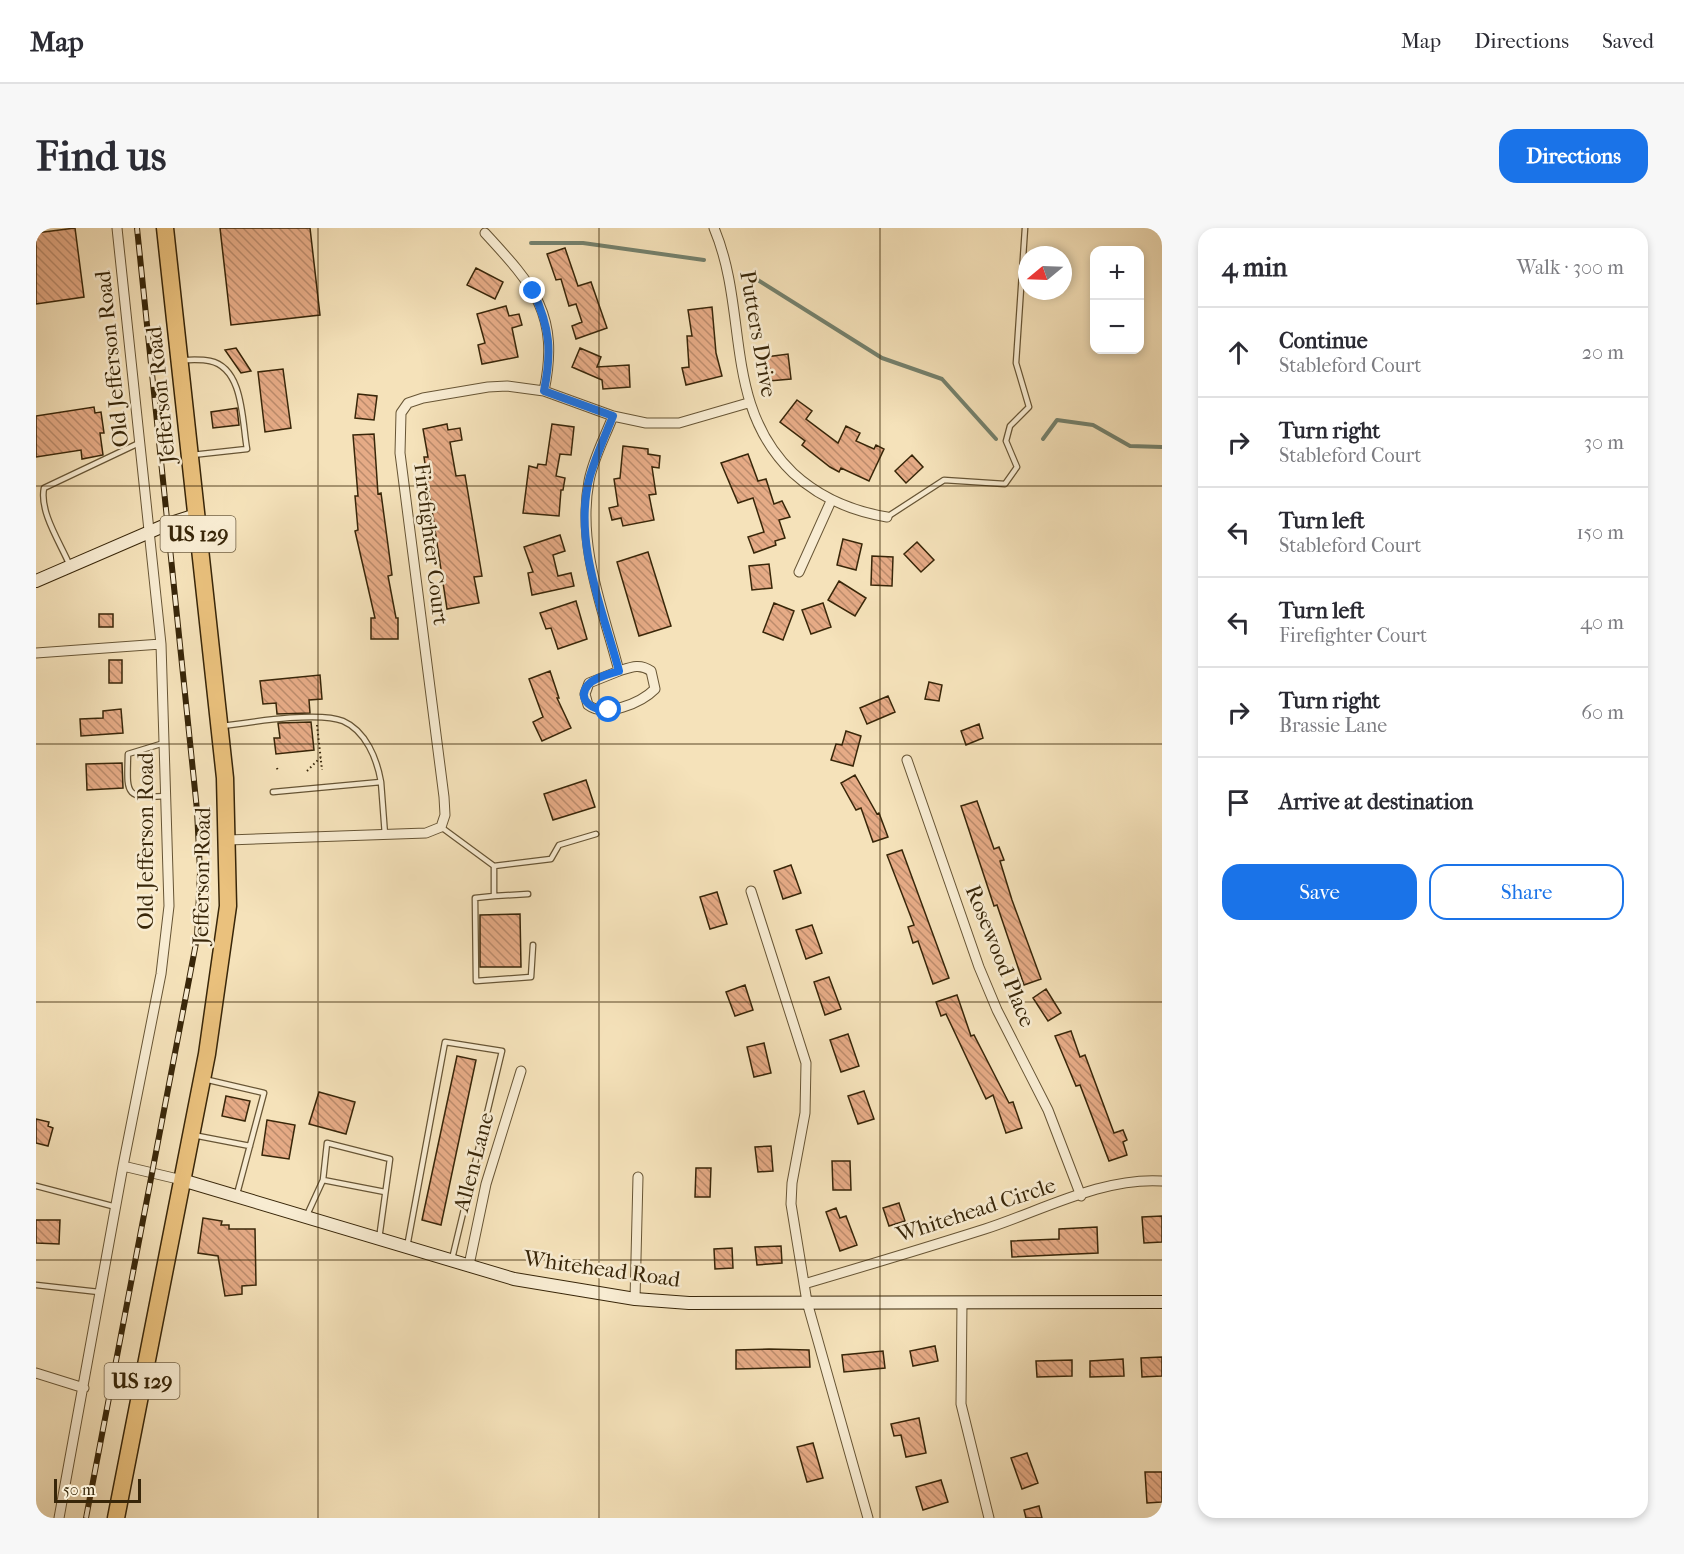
<!DOCTYPE html>
<meta charset="utf-8">
<style>
:root{--surface:#fff;--page:#f7f7f7;--text:#2b2b33;--muted:#7c7c81;--line:#e1e1e2;--accent:#1a73e8}
body{margin:0;font-family:"IM FELL French Canon",serif;background:var(--page);color:var(--text)}
.controls{position:absolute;right:18px;top:18px;display:grid;overflow:hidden;border-radius:12px;box-shadow:0 3px 9px #0003}
.controls button{width:54px;height:54px;display:grid;place-items:center;padding:0;border:0;border-bottom:2px solid var(--line);background:var(--surface);color:var(--text);font:30px sans-serif}
.compass{position:absolute;left:982px;top:18px;width:54px;height:54px;border-radius:50%;background:var(--surface);box-shadow:0 3px 9px #0003;rotate:251deg}
.scale{position:absolute;left:18px;bottom:15px;width:87px;box-sizing:border-box;padding-left:6px;border:3px solid #382609;border-top:0;font-size:16px;line-height:21px;white-space:nowrap;color:#382609;-webkit-text-stroke:4px #f8ecd2;paint-order:stroke}
.stop{position:absolute;width:18px;height:18px;margin:-14px;border:4px solid #1a73e8;border-radius:50%;background:#fff}
.stop.end{background:#1a73e8;border-color:#fff;box-shadow:0 2px 6px #0008}
.list{margin:0;padding:0;list-style:none}
h2{display:flex;justify-content:space-between;align-items:center;height:78px;margin:0;padding:0 24px;font-size:26px}
h2 small{font-size:20px;font-weight:400;color:var(--muted)}
.list li{display:grid;grid-template-columns:39px 1fr auto;gap:18px;align-items:center;box-sizing:border-box;height:90px;padding:0 24px;border-top:2px solid var(--line)}
.list b{display:block;font-size:22px;white-space:nowrap}
.list p{margin:0;font-size:20px;white-space:nowrap;color:var(--muted)}
.list em{font-size:20px;font-style:normal;color:var(--muted)}
.actions{display:flex;gap:12px;padding:18px 24px}
.actions a{flex:1;padding:14px 0;border:2px solid var(--accent);border-radius:18px;text-align:center;font-size:21px;color:var(--accent)}
.actions .main{background:var(--accent);color:#fff}
.icon{flex:none;width:33px;height:33px;fill:none;stroke:currentColor;stroke-width:2;stroke-linecap:round;stroke-linejoin:round}
.map{position:relative;flex:none;width:1126px;height:1290px;overflow:hidden;border-radius:18px}
header{display:flex;align-items:center;gap:36px;box-sizing:border-box;height:84px;padding:0 30px;background:var(--surface);border-bottom:2px solid var(--line)}
header strong{font-size:28px}
nav{display:flex;gap:33px;margin-inline-start:auto;font-size:21px}
.intro{display:flex;align-items:center;justify-content:space-between;box-sizing:border-box;height:144px;padding:0 36px}
h1{margin:0;font-size:42px}
.button{padding:15px 27px;border-radius:18px;background:var(--accent);color:#fff;font-size:21px;font-weight:700}
main{display:flex;gap:36px;padding:0 36px}
aside{flex:1;background:var(--surface);border-radius:18px;box-shadow:0 3px 9px #0003}
.map>svg:first-child{display:block}
.lines{fill:none;stroke-linecap:round;stroke-linejoin:round}
.stream{stroke:#74816d;stroke-width:4}
.building{fill:url(#building-back-hatch);stroke:#382609;stroke-width:1.5}
.lane-casing{stroke:#675535;stroke-width:7}
.street-casing{stroke:#675535;stroke-width:11}
.secondary-casing{stroke:#382609;stroke-width:14}
.highway-casing{stroke:#382609;stroke-width:19}
.path{stroke:#382609;stroke-width:2;stroke-dasharray:1.5 3;stroke-linecap:butt}
.lane{stroke:#f8ecd2;stroke-width:4.5}
.street{stroke:#f8ecd2;stroke-width:9}
.secondary{stroke:#f8ecd2;stroke-width:12}
.highway{stroke:#eac17d;stroke-width:16}
.rail-casing{stroke:#382609;stroke-width:6}
.rail{stroke:#f8ecd2;stroke-width:4;stroke-dasharray:11;stroke-linecap:butt}
.route{stroke:#1a73e8;stroke-width:8}
.grid{fill:none;stroke:#382609;stroke-width:1.5;stroke-opacity:0.55}
.labels{text-anchor:middle;dominant-baseline:central;stroke-width:5;stroke-linejoin:round;paint-order:stroke}
.shield{fill:#f8ecd2;stroke:#726145;stroke-width:1.5}
.shield-label{font-size:21px;font-weight:bold;fill:#382609}
.street-label{font-size:22px;fill:#382609;stroke:#f8ecd2}
</style>
<header>
<strong>Map</strong>
<nav><a>Map</a><a>Directions</a><a>Saved</a></nav>
</header>
<div class="intro"><h1>Find us</h1><a class="button">Directions</a></div>
<main>
<div class="map">
<svg width="1126" height="1290" viewBox="0 0 1126 1290">
<defs>
<pattern id="building-back-hatch" width="6" height="6" patternUnits="userSpaceOnUse" patternTransform="scale(1.5)"><rect width="6" height="6" fill="#e6ab86"/><path d="M-1 5l2 2M0 0l6 6M5-1l2 2" fill="none" stroke="#bb8b6c"/></pattern>
</defs>
<rect width="100%" height="100%" fill="#f5e2ba"/>
<filter id="stains"><feTurbulence type="fractalNoise" baseFrequency=".00333" numOctaves="4"/><feColorMatrix values="0 0 0 0 .2 0 0 0 0 .09 0 0 0 0 .02 0 0 0 .5 -.17"/></filter>
<radialGradient id="worn" r=".72"><stop offset=".6" stop-color="#630" stop-opacity="0"/><stop offset="1" stop-color="#630" stop-opacity=".3"/></radialGradient>
<g class="lines">
<path class="stream" d="M495 15H547L668 32
M717 49 846 130 906 151 960 211
M1007 211 1021 192 1057 197 1094 218 1126 219"/>
</g>
<path class="building" d="M39 0 48 69 0 76V5Z
M184 0H274L284 87 195 97Z
M529 20 542 58 555 54 571 100 540 111 536 98 546 94 540 76 533 78 525 51 520 52 511 26Z
M440 40 467 54 459 71 431 57Z
M470 78 473 88 483 86 486 97 476 100 482 129 446 136 442 117 449 115 441 86Z
M676 79 680 125 686 148 650 157 646 140 653 139 651 108H656L652 82Z
M200 120 215 143 205 145 189 122Z
M544 120 565 129 561 139 593 137 594 159 567 161 566 152 536 139Z
M752 126 755 151 733 153 730 129Z
M247 141 255 200 229 204 222 144Z
M322 166 341 168 338 192 319 190Z
M761 172 776 183 770 191 802 215 810 198 824 205 820 213 838 221 840 217 848 221 833 253 805 240 803 244 794 239 766 217 769 213 744 194Z
M58 179 59 185 65 184 68 205H64L67 227 46 231 45 222 0 229V188Z
M201 180 203 197 177 200 175 184Z
M411 196 412 202 424 200 426 212 414 214 420 248 429 247 446 348 438 349 443 375 411 381 388 229H392L387 201Z
M516 196 538 199 535 227 524 226 520 248 529 250 527 262H525L523 288 487 285 493 238 501 240 502 236 510 237Z
M338 206 342 266 345 265 356 347 352 348 360 390H362V411H335V390H339L319 303 322 302 319 268H322L317 207Z
M587 218 612 221V226L624 228 623 240 616 239 620 266 613 267 618 292 587 298 585 290 576 292 573 280 582 278 578 251 584 250Z
M712 226 722 253 730 251 738 276 746 273 754 289 743 292 749 310 739 313 740 317 718 325 712 309 728 304 717 270 702 275 685 235Z
M876 227 887 239 870 255 859 243Z
M524 307 529 323 517 327 522 348 535 345 538 358 496 367 492 345 497 344 488 319Z
M807 311 826 316 820 342 801 337Z
M881 314 898 332 885 344 868 326Z
M612 324 635 398 603 408 581 334Z
M836 328 857 329 856 358 835 357Z
M733 336 736 360 716 362 713 338Z
M803 353 830 370 819 388 792 372Z
M540 373 551 411 522 421 515 400 510 401 504 385Z
M738 375 758 383 747 412 727 404Z
M787 375 795 399 775 406 766 382Z
M63 386H77V399H63Z
M73 432H86V455H73Z
M514 443 523 470H521L535 500 506 513 497 494 507 489 493 451Z
M284 447 286 471 273 472 274 485 241 486 240 475 227 476 224 453Z
M893 454 906 457 903 473 889 471Z
M852 468 859 484 831 496 824 480Z
M85 481 87 505 45 508 44 491 67 490V483Z
M275 494 278 522 240 526 238 510H244L242 495Z
M943 496 947 510 930 517 925 503Z
M810 503 825 508 817 538 795 532 800 516 806 517Z
M86 535 87 560 51 562 50 536Z
M819 547 841 586 843 585 852 609 837 614 825 580 820 582 805 555Z
M550 552 559 579 517 592 508 566Z
M941 573 958 621 963 619 968 632 964 633 976 672 1005 751 988 757 961 677 958 678 925 578Z
M866 622 913 750 897 756 882 713 877 715 872 699 878 697 851 627Z
M755 637 765 665 747 671 738 643Z
M681 664 691 696 674 701 664 669Z
M484 686 485 739H444V687Z
M776 697 786 725 770 731 760 702Z
M793 749 805 781 789 787 778 754Z
M709 757 717 782 699 788 690 764Z
M1010 761 1025 785 1012 793 997 770Z
M921 767 935 808 938 807 973 875 977 874 986 900 970 905 957 867 950 871 910 786 905 788 900 774Z
M1035 803 1044 829 1049 827 1078 905 1087 902 1091 912 1087 914 1091 927 1073 933 1044 857 1040 858 1019 808Z
M812 806 823 838 805 844 794 812Z
M728 815 735 845 718 849 711 819Z
M421 828 440 832 405 997 386 992Z
M828 863 838 891 822 896 812 868Z
M283 864 319 874 310 906 273 896Z
M190 868 214 873 209 893 186 888Z
M0 891 13 894 12 898 17 900 12 918 0 915Z
M231 892 259 897 253 931 226 927Z
M735 918 737 943 722 944 719 919Z
M796 933H814L815 962H797Z
M660 940H675L674 969H659Z
M863 975 869 993 853 998 847 980Z
M800 980 804 990 810 988 821 1017 804 1023 790 984Z
M1126 988V1014L1108 1015 1106 989Z
M167 990 186 993 185 997H193V1001H219L220 1057 206 1058V1066L189 1068 182 1028 162 1025Z
M0 992H24L23 1016 0 1015Z
M1061 999 1062 1025 976 1029 975 1013 1023 1011V1001Z
M745 1018 746 1035 721 1037 719 1019Z
M696 1020 697 1040 679 1041 678 1021Z
M899 1118 902 1133 877 1138 874 1123Z
M733 1121 773 1122 774 1139 700 1141V1122Z
M847 1123 849 1140 808 1144 806 1127Z
M1126 1129V1148L1106 1149 1105 1130Z
M1087 1131 1088 1148 1054 1149V1133Z
M1036 1132V1148L1001 1149 1000 1133Z
M883 1190 890 1225 870 1229 865 1207 858 1208 855 1196Z
M777 1215 787 1250 771 1254 761 1219Z
M991 1225 1002 1255 986 1261 975 1230Z
M1109 1244H1126V1274L1111 1275Z
M905 1252 912 1274 887 1282 880 1259Z
M1003 1278 1006 1290H990L988 1282Z"/>
<g class="lines">
<defs>
<path id="lane" d="M146 132C155 132 165 131 174 133 208 140 206 194 211 221L156 227
M851 289 908 252 969 256 981 239 970 213 974 198 993 179 980 135 989 0
M34 338C25 316 3 284 8 260L103 215
M187 498C215 494 283 483 307 493 330 503 341 531 345 554
M128 515 92 526C91 566 88 571 130 568
M237 564 345 554 349 607
M405 599 458 638 515 631 523 617 560 606
M458 638V668L439 670 440 753 495 749 497 717
M458 668 492 666
M168 851 228 865 201 966
M157 907 214 918
M287 952 291 915 354 931 343 1011
M0 958 80 979
M271 987 287 952 349 964
M371 1019 409 814 466 823 416 1031
M0 1057 63 1064"/>
<path id="street" d="M678 0C713 83 686 177 757 245 784 270 815 283 851 289
M449 5C498 58 524 87 508 163
M577 188C569 209 557 231 553 253 541 318 567 381 583 443L553 455 549 466 552 477C569 490 605 475 619 461L615 443C604 435 595 439 583 443
M763 344 795 273
M0 425 125 416
M871 532 943 739 961 782 1012 882 1045 968
M192 612 390 605 405 599 409 587 408 569 364 225 365 185 372 175 387 170 452 159 471 158 508 163 577 188 610 195H643L712 175
M715 663 770 835 769 885 756 955 755 976 771 1074 832 1290
M87 938 146 952
M433 1037 450 956 485 843
M768 1056C829 1038 889 1020 949 1001 1005 983 1066 949 1126 953
M599 1071 602 949
M926 1074 925 1176 953 1290
M0 1145 48 1160
M23 1290 87 938 125 746 133 678 125 416 81 0"/>
<path id="secondary" d="M0 353 132 296 160 287
M146 952 478 1051 599 1071 653 1075 1126 1074"/>
<path id="highway" d="M80 1290 171 826 192 678 189 550 129 0"/>
</defs>
<use href="#lane" class="lane-casing"/>
<use href="#street" class="street-casing"/>
<use href="#secondary" class="secondary-casing"/>
<use href="#highway" class="highway-casing"/>
<path class="path" d="M281 497 286 542
M241 540 242 543
M271 543 285 529"/>
<use href="#lane" class="lane"/>
<use href="#street" class="street"/>
<use href="#secondary" class="secondary"/>
<use href="#highway" class="highway"/>
<defs>
<path id="rail" d="M50 1290 161 710 164 644 161 582 101 0"/>
</defs>
<use href="#rail" class="rail-casing"/>
<use href="#rail" class="rail"/>
</g>
<g class="lines">
<path class="route" d="M497 63C514 100 516 123 508 163L577 188C569 208 560 228 554 248 536 312 567 382 583 443 574 446 559 449 552 457 539 472 559 484 573 482"/>
</g>
<path class="grid" d="M282 0V1290M563 0V1290M844 0V1290M0 258H1126M0 516H1126M0 774H1126M0 1032H1126"/>
<g class="labels">
<g class="shield">
<rect x="124.5" y="288" width="75" height="36" rx="4.5"/>
<rect x="68.5" y="1135" width="75" height="36" rx="4.5"/>
</g>
<g class="shield-label">
<text x="162" y="306">US 129</text>
<text x="106" y="1153">US 129</text>
</g>
<g class="street-label">
<text transform="translate(722 106) rotate(80)">Putters Drive</text>
<text transform="translate(76 131) rotate(-96)">Old Jefferson Road</text>
<text transform="translate(125 167) rotate(-96)">Jefferson Road</text>
<text transform="translate(395 316) rotate(83)">Firefighter Court</text>
<text transform="translate(110 613) rotate(-90)">Old Jefferson Road</text>
<text transform="translate(166 648) rotate(-89)">Jefferson Road</text>
<text transform="translate(964 728) rotate(68)">Rosewood Place</text>
<text transform="translate(438 934) rotate(-75)">Allen Lane</text>
<text transform="translate(940 982) rotate(-18)">Whitehead Circle</text>
<text transform="translate(566 1041) rotate(8)">Whitehead Road</text>
</g>
</g>
<rect width="100%" height="100%" filter="url(#stains)"/>
<rect width="100%" height="100%" fill="url(#worn)"/>
</svg>
<div class="controls">
<button>+</button>
<button>−</button>
</div>
<svg class="compass" viewBox="-18 -18 36 36"><path d="M0-13l5 13h-10z" fill="#e53935"/><path d="M0 13l5-13h-10z" fill="#7c7c81"/></svg>
<div class="scale">50 m</div>
<div class="stop" style="left:573px;top:482px"></div>
<div class="stop end" style="left:497px;top:63px"></div>
</div>
<aside>
<h2>4 min<small>Walk · 300 m</small></h2>
<ul class="list">
<li><svg class="icon" aria-label="ahead" viewBox="0 0 24 24"><path d="M12 20V5M6 11l6-6 6 6"/></svg><div><b>Continue</b><p>Stableford Court</p></div><em>20 m</em></li>
<li><svg class="icon" aria-label="right" viewBox="0 0 24 24"><path d="M7 20v-9h11M14 6l5 5-5 5"/></svg><div><b>Turn right</b><p>Stableford Court</p></div><em>30 m</em></li>
<li><svg class="icon" aria-label="left" viewBox="0 0 24 24"><path d="M17 20v-9H6M10 6l-5 5 5 5"/></svg><div><b>Turn left</b><p>Stableford Court</p></div><em>150 m</em></li>
<li><svg class="icon" aria-label="left" viewBox="0 0 24 24"><path d="M17 20v-9H6M10 6l-5 5 5 5"/></svg><div><b>Turn left</b><p>Firefighter Court</p></div><em>40 m</em></li>
<li><svg class="icon" aria-label="right" viewBox="0 0 24 24"><path d="M7 20v-9h11M14 6l5 5-5 5"/></svg><div><b>Turn right</b><p>Brassie Lane</p></div><em>60 m</em></li>
<li><svg class="icon" aria-label="arrive" viewBox="0 0 24 24"><path d="M6 21V4h12l-3 4 3 4H6"/></svg><div><b>Arrive at destination</b></div></li>
</ul>
<div class="actions"><a class="main">Save</a><a>Share</a></div>
</aside>
</main>
